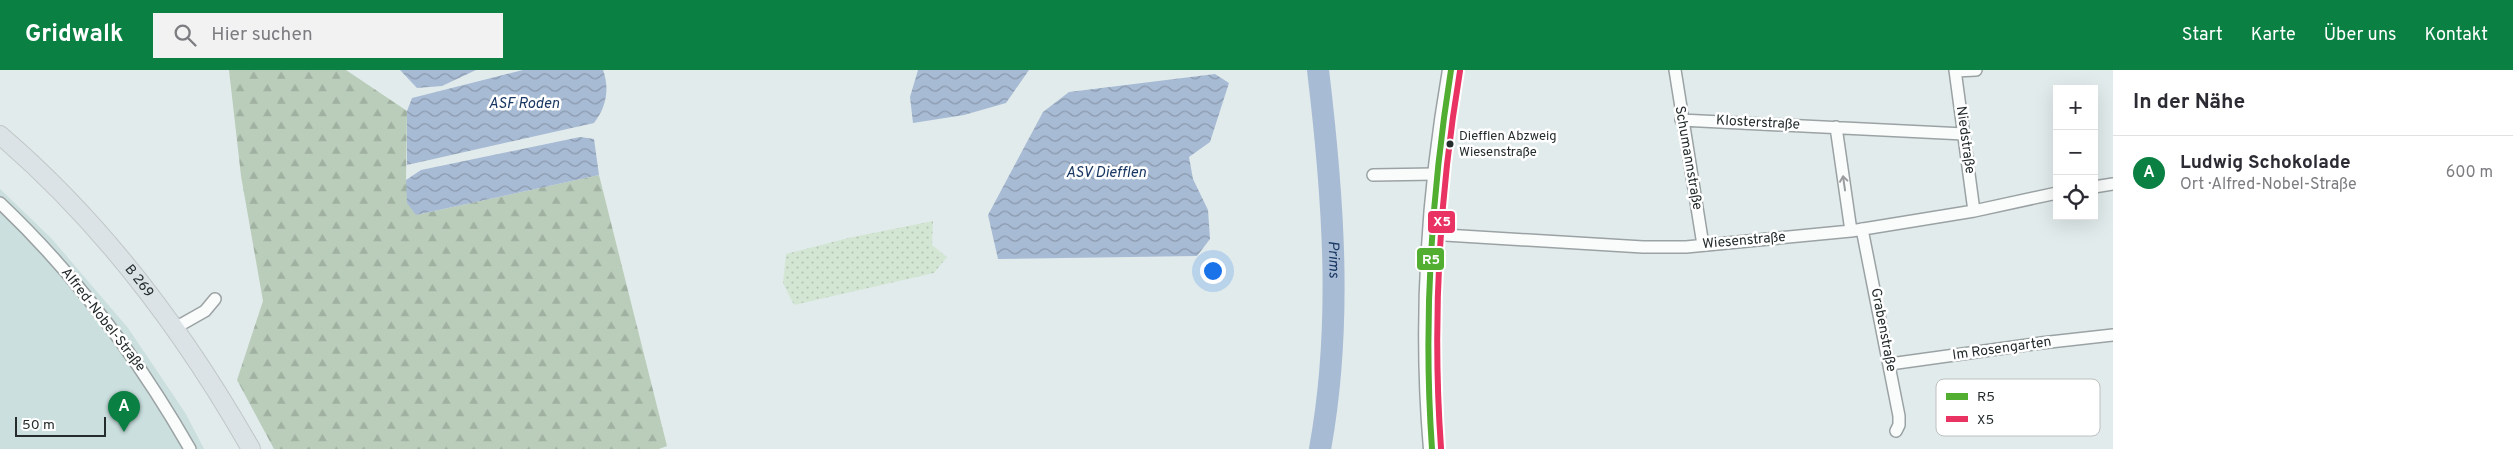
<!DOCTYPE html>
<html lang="de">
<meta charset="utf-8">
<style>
:root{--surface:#fff;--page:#f2f2f3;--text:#2b2b33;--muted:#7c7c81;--line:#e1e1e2;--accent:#0b8043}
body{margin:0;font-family:Overpass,sans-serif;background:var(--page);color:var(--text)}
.controls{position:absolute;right:15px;top:15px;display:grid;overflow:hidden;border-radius:0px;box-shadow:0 5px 20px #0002}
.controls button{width:45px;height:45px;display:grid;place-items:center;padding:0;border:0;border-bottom:1px solid var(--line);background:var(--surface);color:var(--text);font:25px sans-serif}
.scale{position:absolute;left:15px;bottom:12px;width:91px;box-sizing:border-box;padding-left:5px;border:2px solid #252c2c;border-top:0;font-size:14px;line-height:18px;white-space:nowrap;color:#252c2c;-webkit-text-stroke:4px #fff;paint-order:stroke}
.you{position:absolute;left:1212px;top:200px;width:18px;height:18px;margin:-12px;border:4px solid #fff;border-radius:50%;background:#1a73e8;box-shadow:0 0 0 8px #1a73e833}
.badge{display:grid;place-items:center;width:32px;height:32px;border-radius:50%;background:var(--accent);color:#fff;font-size:16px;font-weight:700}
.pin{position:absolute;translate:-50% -41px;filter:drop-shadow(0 1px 2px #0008)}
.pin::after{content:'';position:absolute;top:26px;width:18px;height:15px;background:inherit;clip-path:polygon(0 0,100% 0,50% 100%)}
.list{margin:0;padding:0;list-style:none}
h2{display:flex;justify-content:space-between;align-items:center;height:65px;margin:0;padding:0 20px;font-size:21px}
h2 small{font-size:16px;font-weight:400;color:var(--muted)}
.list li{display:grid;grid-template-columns:32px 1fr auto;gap:15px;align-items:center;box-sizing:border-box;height:75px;padding:0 20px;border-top:1px solid var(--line)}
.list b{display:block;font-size:19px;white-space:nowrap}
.list p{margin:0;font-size:16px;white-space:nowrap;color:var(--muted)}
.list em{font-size:16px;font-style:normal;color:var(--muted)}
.icon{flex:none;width:28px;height:28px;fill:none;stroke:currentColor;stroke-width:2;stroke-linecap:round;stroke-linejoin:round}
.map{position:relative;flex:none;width:2113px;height:379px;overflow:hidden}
header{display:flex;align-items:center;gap:30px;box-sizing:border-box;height:70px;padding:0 25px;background:var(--accent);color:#fff}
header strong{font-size:24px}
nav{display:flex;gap:28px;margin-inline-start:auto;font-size:18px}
.search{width:350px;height:45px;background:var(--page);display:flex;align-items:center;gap:12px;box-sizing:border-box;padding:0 18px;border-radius:0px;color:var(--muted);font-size:19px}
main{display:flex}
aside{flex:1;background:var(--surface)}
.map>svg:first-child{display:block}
.built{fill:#cbdfdf}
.grass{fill:url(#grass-dots)}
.forest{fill:url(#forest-firs)}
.water{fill:url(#water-waves)}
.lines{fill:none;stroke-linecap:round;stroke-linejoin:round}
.river{stroke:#a8bbd4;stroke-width:22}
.minor-casing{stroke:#9ba2a3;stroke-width:14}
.secondary-casing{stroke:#9ba2a3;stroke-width:19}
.primary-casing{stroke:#c1c6c6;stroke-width:20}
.minor{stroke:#fafcfc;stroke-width:11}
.secondary{stroke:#fafcfc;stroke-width:16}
.primary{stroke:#dbe3e7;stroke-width:18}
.bus-1-casing{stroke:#fff;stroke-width:10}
.bus-2-casing{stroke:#fff;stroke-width:10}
.bus-1{stroke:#51ae31;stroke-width:6}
.bus-2{stroke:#e83363;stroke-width:6}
.oneway{stroke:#9a9e9e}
.bus-dot{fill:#252c2c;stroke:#fff;stroke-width:2}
.labels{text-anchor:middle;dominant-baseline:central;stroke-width:5;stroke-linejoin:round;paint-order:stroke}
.bus-label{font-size:13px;fill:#252c2c;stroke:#fff;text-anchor:start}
.street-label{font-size:14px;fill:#252c2c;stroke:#fff}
.water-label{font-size:15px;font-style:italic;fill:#183763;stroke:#fff}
.key{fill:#fff;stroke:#bec0c0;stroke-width:1}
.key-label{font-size:14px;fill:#252c2c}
.line-badge{stroke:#fff;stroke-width:2}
.badge-label{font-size:14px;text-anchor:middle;font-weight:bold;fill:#fff}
</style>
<header>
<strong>Gridwalk</strong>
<div class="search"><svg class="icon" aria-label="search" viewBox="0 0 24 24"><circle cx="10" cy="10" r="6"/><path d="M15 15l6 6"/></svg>Hier suchen</div>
<nav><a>Start</a><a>Karte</a><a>Über uns</a><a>Kontakt</a></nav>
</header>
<main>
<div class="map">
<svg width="2113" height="379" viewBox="0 0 2113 379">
<defs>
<pattern id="grass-dots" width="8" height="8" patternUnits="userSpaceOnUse" patternTransform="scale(1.25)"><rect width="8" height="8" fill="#d3e6d4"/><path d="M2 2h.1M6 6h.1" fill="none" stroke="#b5c5b6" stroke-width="1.8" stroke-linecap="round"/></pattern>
<pattern id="forest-firs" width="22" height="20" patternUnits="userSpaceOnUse" patternTransform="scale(1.25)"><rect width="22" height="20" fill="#bacdbb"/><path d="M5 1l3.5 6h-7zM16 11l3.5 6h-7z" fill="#a0b0a1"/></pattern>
<pattern id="water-waves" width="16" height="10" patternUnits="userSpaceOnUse" patternTransform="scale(1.25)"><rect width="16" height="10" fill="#a8bbd4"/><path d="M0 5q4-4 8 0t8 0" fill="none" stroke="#8998ac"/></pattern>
</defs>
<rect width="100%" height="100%" fill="#e1ebec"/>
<path class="built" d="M0 119 51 168 128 258 186 344 204 379H0Z"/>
<path class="grass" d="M933 151 932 175 947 187 934 203 794 235 783 213 786 184 848 168Z"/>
<path class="forest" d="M229 0H346L407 41 406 110 416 145 599 105 667 376 659 379H274L237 310 263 231 241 106Z"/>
<path class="water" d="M400 0H476L442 16 417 18Z
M523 0H603C610 19 606 38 594 53L407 95V41L412 28Z
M918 0H1029L1006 33 964 45 913 53 910 27Z
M1215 4 1229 13 1210 72 1189 87 1193 109 1208 140 1210 169 1197 186 998 189 988 145 1043 42 1069 22Z
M580 67 594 69 599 105 416 145 407 133 406 110 421 100Z"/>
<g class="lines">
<path class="river" id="s1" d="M1318 0C1333 125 1343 254 1320 379"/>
<defs>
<path id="minor" d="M1675 0 1703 175
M1955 0 1974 141
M1955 1 1976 0
M1681 50 1964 64
M1836 57 1851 161
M1373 105 1435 104
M2094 117 2113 114
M0 133C76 205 138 288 190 379
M1862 159 1899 346V355L1896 361
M1429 164 1643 177H1686L1851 161 1974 141 2057 123
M175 258 205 241 215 229
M1890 294 2041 273 2113 265"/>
<path id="secondary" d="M1432 379C1421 251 1429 126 1451 0"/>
<g id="primary">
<path id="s2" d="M0 65C103 153 184 261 251 379"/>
</g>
</defs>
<use href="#minor" class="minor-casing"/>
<use href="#secondary" class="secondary-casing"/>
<use href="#primary" class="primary-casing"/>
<use href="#minor" class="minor"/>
<use href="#secondary" class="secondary"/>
<use href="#primary" class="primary"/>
<defs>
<path id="bus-1" d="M1432 379C1423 251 1431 126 1451 0"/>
<path id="bus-2" d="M1441 378C1432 251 1439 127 1460 1"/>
</defs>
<use href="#bus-1" class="bus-1-casing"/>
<use href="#bus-2" class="bus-2-casing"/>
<use href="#bus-1" class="bus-1"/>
<use href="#bus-2" class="bus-2"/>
</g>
<defs><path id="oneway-shaft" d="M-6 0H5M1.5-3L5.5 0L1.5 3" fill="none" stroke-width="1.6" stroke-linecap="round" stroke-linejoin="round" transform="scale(1.25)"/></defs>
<use class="oneway" href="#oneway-shaft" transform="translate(1844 113) rotate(-98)"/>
<circle class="bus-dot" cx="1450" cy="74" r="4.5"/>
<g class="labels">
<g class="bus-label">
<text x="1459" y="67">Diefflen Abzweig<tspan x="1459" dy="16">Wiesenstraße</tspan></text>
</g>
<g class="street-label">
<text transform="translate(1758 53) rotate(3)">Klosterstraße</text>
<text transform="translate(1965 70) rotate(82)">Niedstraße</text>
<text transform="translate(1688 88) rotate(80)">Schumannstraße</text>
<text transform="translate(1744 171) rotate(-5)">Wiesenstraße</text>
<text stroke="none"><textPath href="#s2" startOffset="202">B 269</textPath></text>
<text transform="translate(103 250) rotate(52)">Alfred-Nobel-Straße</text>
<text transform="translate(1883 260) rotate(79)">Grabenstraße</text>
<text transform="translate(2002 279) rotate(-8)">Im Rosengarten</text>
</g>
<g class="water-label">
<text x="524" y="34">ASF Roden</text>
<text x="1106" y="103">ASV Diefflen</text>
<text stroke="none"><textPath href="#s1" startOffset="190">Prims</textPath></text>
</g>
</g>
<rect x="1936" y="309" width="164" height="57" rx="8" class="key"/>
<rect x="1946" y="323" width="22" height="7" fill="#51ae31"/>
<rect x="1946" y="346" width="22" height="6" fill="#e83363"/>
<g class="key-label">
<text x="1977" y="331">R5</text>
<text x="1977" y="354">X5</text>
</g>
<g class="line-badge">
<rect x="1427" y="140" width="29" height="24" rx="5" fill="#e83363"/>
<rect x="1416" y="177" width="29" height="24" rx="5" fill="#51ae31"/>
</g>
<g class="badge-label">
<text x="1442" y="156">X5</text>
<text x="1431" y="194">R5</text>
</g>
</svg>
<div class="controls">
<button>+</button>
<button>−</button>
<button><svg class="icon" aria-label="locate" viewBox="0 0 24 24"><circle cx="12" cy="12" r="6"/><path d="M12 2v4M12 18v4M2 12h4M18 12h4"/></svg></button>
</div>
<div class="scale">50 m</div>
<div class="you"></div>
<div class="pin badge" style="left:124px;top:362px">A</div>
</div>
<aside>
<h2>In der Nähe<small></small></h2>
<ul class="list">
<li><span class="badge">A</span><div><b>Ludwig Schokolade</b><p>Ort · Alfred-Nobel-Straße</p></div><em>600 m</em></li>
</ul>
</aside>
</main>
